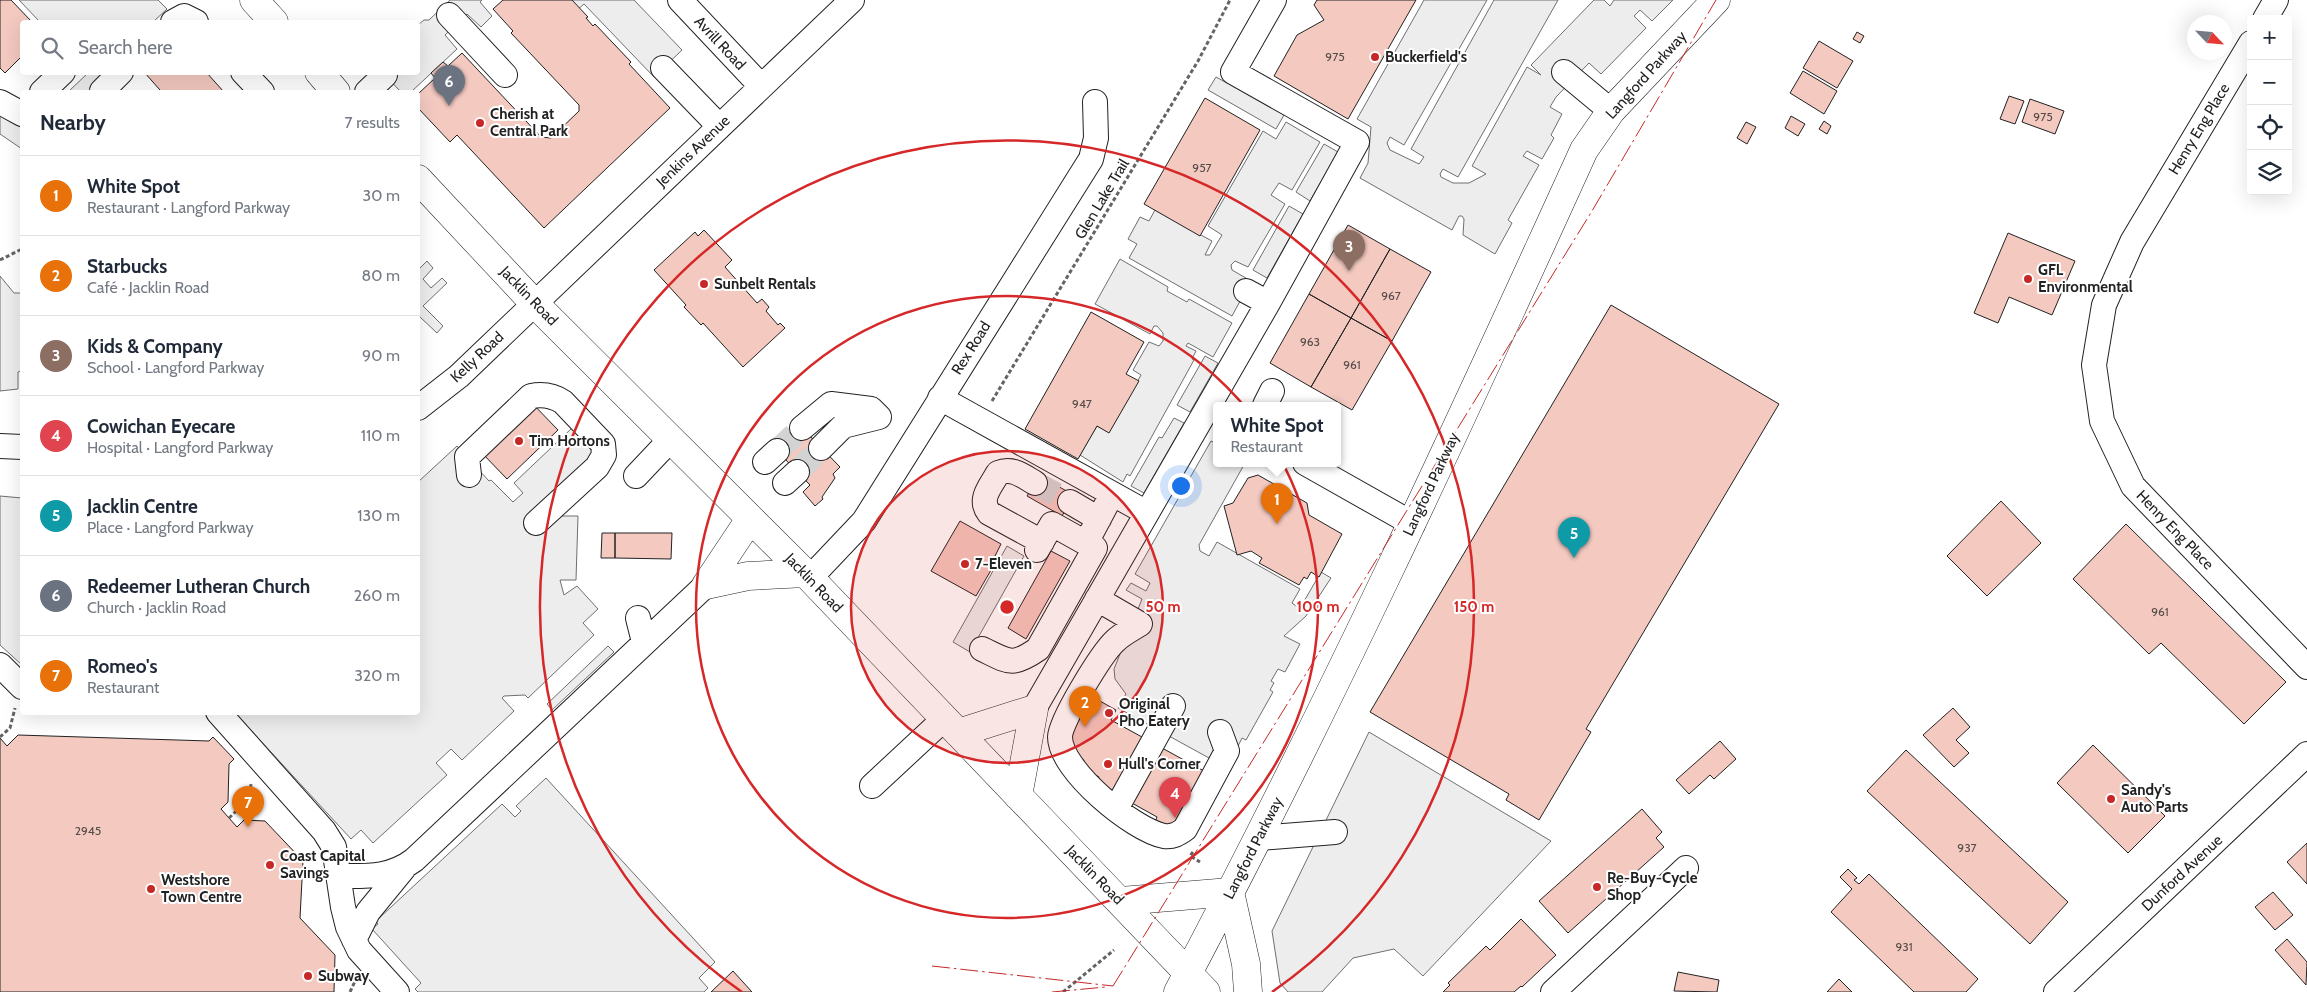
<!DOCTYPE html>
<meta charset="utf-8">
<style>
:root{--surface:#fff;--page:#f2f2f3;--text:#1f2937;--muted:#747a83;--line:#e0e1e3;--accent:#111827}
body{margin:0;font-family:Cabin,sans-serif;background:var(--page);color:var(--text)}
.controls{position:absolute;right:15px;top:15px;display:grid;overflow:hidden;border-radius:5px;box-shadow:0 5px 20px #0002}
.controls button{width:45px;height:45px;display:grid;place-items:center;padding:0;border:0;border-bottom:1px solid var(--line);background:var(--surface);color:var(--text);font:25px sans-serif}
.compass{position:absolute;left:2187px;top:15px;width:45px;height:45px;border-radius:50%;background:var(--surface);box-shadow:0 5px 20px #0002;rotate:116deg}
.you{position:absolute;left:1180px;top:485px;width:18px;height:18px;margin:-12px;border:4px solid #fff;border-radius:50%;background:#1a73e8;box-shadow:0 0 0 8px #1a73e833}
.badge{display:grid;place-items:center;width:32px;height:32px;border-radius:50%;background:var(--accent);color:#fff;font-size:16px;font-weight:700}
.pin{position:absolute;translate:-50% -41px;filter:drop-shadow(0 1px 2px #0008)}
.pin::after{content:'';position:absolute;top:26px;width:18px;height:15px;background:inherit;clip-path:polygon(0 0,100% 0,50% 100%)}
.popup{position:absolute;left:1213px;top:402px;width:128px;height:65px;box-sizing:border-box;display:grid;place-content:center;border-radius:5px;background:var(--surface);filter:drop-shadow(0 1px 4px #0005);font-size:16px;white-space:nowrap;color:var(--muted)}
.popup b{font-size:19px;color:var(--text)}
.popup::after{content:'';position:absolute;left:50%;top:100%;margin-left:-10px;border:10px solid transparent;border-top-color:var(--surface)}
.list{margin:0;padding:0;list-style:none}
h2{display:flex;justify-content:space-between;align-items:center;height:65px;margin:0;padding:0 20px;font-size:21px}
h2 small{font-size:16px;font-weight:400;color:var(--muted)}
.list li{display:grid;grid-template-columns:32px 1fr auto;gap:15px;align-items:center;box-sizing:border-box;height:80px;padding:0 20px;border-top:1px solid var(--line)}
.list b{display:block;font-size:19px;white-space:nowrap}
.list p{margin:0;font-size:16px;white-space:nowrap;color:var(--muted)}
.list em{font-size:16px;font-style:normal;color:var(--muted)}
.icon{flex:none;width:28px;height:28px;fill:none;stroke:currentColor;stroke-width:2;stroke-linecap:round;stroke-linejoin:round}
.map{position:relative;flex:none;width:2307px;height:992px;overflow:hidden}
.search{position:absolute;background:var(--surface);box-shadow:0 5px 20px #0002;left:20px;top:20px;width:400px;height:55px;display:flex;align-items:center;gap:12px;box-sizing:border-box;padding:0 18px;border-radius:5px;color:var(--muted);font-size:19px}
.panel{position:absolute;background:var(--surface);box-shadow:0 5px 20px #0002;left:20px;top:90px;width:400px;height:625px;border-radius:5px}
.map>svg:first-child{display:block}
.parking{fill:#ededed;stroke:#6f6f6f}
.building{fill:#f3c9c0;stroke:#222}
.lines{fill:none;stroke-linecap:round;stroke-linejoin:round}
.minor-tunnel{stroke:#d3d3d3;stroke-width:24;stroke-dasharray:24 12;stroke-linecap:butt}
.minor-casing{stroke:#222;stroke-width:26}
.major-casing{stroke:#222;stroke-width:29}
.path{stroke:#646464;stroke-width:3;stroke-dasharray:4 2.5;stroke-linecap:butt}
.minor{stroke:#fff;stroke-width:24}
.major{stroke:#fff;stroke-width:28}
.power{stroke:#c62828;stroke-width:1;stroke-dasharray:18 4 2.5 4;stroke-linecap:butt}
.ring{fill:none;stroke:#d62828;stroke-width:2.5}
.poi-dot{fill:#c62828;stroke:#fff;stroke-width:2}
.labels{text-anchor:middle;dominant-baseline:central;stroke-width:4;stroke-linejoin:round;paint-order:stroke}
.number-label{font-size:12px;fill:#564c4a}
.street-label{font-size:15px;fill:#222;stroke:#fff}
.poi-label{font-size:15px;font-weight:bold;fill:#222;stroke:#fff;text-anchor:start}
.centre{fill:#d62828;stroke:#fff;stroke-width:2.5}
.ring-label{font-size:15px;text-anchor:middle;font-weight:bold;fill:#d62828;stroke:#fff;stroke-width:4;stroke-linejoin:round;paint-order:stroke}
</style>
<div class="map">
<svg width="2307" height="992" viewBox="0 0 2307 992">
<rect width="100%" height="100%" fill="#fff"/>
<path class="parking" d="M19 0H158L167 9 153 22H40Z
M450 0H482L480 2 492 16 481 27 467 14 445 35 457 49 411 92H401L383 73 418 72V25L424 20H429Z
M564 0H634L682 50 654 77 584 4 575 12Z
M1424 0H1487L1404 145 1390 137 1387 143 1390 150 1419 164 1424 157 1411 149 1494 0H1558L1458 177 1443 169 1440 174 1441 177 1453 183H1469L1486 174 1472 166 1527 67 1541 75 1531 65 1594 0H1604L1610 6 1614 0H1673L1652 21 1640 10 1634 16 1646 28 1601 74 1589 63 1556 97 1550 107 1562 114 1551 135 1554 138 1542 159 1527 151 1523 156 1539 165 1508 220 1512 223 1495 254 1463 235 1464 219 1462 216H1459L1452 230 1360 178 1368 163 1371 127 1357 119Z
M89 72 98 73 118 92H68Z
M1216 77 1284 115 1276 129 1208 90Z
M0 115 22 128V149L0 134Z
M1286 122 1320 142 1292 190 1279 183 1271 195 1285 204 1248 267 1235 261 1231 265 1232 270 1251 281 1232 316 1129 258 1137 244 1128 239 1140 217 1149 221 1155 210 1212 241 1205 255H1210L1222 235 1208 226 1263 131 1276 139Z
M1324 144 1338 152 1310 201 1296 192Z
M1289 206 1303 214 1267 278 1253 270Z
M1120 259 1168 287 1167 291 1187 302 1189 299 1232 323 1213 357 1188 343 1186 346 1196 351 1192 359 1194 360 1130 476 1127 474 1123 482 1080 455 1097 426 1109 432 1141 375 1133 370 1149 342 1159 346 1163 341V333L1157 326H1154L1150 334 1095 304Z
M427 261 433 268 423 279 431 288 442 278 447 283 423 306 443 326 437 333 420 317 418 320V270Z
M0 276 14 293H22V371L18 372V389L0 391Z
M1205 356 1218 363 1190 412 1177 405Z
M1174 418 1184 423 1144 493 1131 486 1159 437 1162 438Z
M572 428 595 452 559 516H578L576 580H560L564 595 577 586 598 609 583 623 594 635 528 698 525 695 504 696 502 698 514 711 462 760 451 749 436 763 447 775 373 843 361 830 351 839 235 713 418 712V482L457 446 489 481 491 480 513 502 523 493 514 483Z
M1211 441 1217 444V463H1245L1199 545 1200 551 1209 556 1217 542 1300 589 1292 603 1296 606 1303 603 1321 572 1331 578 1306 616 1284 636 1300 644 1285 672 1278 669 1271 681 1274 683 1270 690 1273 692 1246 740 1242 738 1234 754 1217 745 1209 758 1118 708 1126 694 1115 679 1114 669 1142 599 1126 590 1131 583 1146 591 1150 583 1135 574Z
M0 496 22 498V665L0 645Z
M1007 546 1024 556 970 652 953 642Z
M608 646 614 652 552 710 547 704Z
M1369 732 1551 841 1423 976 1394 949 1353 958 1322 992H1288L1280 983 1272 931Z
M546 778 715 962 699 978 708 988 704 992H418L415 989 421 983 372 929 378 924 376 921 502 804 515 817 521 811 516 806Z"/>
<path class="building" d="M0 0H11L32 22H22V56L5 73 0 68Z
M503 0H572L588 17 586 18 593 26 595 24 631 62 629 64 670 108 544 228 457 135 450 142 418 108V94L435 78 431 73 443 62 448 66 462 53 541 137 551 138 579 111V105L511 33 513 31 493 9Z
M1317 0H1416L1348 119 1274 76 1297 35 1324 20 1314 5Z
M1857 32 1864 36 1860 43 1853 39Z
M1819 41 1853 61 1837 88 1803 68Z
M1803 71 1837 91 1824 114 1790 93Z
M144 72H206L224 92H158L160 90Z
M2009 96 2024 101 2015 124 2000 119Z
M1205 98 1260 130 1200 236 1144 204Z
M2030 99 2064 111 2055 134 2022 122Z
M1791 116 1805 124 1798 136 1785 128Z
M1824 121 1831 126 1827 134 1819 129Z
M1746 122 1756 127 1747 144 1737 138Z
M1348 225 1390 249 1351 318 1309 294Z
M704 230 732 260 725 267 757 303 762 299 769 307 766 311 778 325 780 323 785 328 743 367 703 323 701 325 684 307 686 305 654 270 695 232 698 236Z
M2008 233 2075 261 2052 315 2009 297 1998 323 1974 313Z
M1390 249 1431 272 1392 341 1351 318Z
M1309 294 1351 318 1311 387 1270 363Z
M1611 305 1779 404 1586 729 1591 732 1539 820 1506 800 1509 794 1370 712Z
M1091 312 1144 342 1126 374 1139 381 1109 433 1097 426 1078 459 1025 429Z
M1351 318 1392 341 1352 410 1311 387Z
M531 402 558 430 507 479 480 451Z
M797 423 808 434 784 458 772 446Z
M808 434 840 467 833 474 835 478 822 497 823 499 815 506 803 492 810 485 784 458Z
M1258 475 1307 503 1309 515 1342 534 1319 577 1311 572 1307 579 1304 577 1299 585 1259 563 1262 558 1251 551 1237 555 1224 506 1233 503 1248 478Z
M1039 476 1074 495 1062 516 1027 496Z
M2001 501 2041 543 1987 596 1947 556Z
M960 521 1001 544 995 556 998 558 976 596 931 571Z
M2126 524 2286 682 2244 724 2161 643 2149 654 2073 579Z
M602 533H615V558H601Z
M615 533H672L671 559 615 558Z
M1051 551 1070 561 1026 639 1008 628Z
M1089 695 1116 710 1111 720 1204 771 1172 831 1155 822 1157 817 1096 783 1099 777 1081 767 1084 760 1076 756 1067 736Z
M1953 708 1970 727 1956 740 1969 753 1954 767 1923 735Z
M18 735 209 741 213 737 234 759 229 764 228 802 221 809 237 827 244 820 265 821 303 861 300 918 335 955 334 992H0V738L7 746Z
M1720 741 1736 759 1714 779 1710 775 1689 794 1676 780Z
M2093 745 2165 816 2128 853 2057 783Z
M1906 750 2068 902 2030 944 1867 791Z
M1642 809 1662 832 1656 838 1664 847 1568 933 1539 901Z
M2307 843V884L2287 862Z
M1848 869 1857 878 1854 880 1859 884 1869 874 1978 979 1966 992H1914L1831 912 1852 889 1840 877Z
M2273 892 2293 915 2275 930 2255 907Z
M1521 919 1556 955 1522 987 1521 986 1514 992H1443L1450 985 1448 983 1486 946 1490 950Z
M2287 939 2307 962 2306 985 2275 950Z
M733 971 752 992H711Z
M1678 972 1719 980 1717 992 1674 991Z
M1839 979 1852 992H1827Z"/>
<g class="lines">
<path class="minor-tunnel" d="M777 451 802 428
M797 472 821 448
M1035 483 1070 502"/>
<defs>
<path id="minor" d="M680 0 761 86
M449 15 505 75
M2265 19 2276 0
M173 22 184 16 196 22
M2251 43 2132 242 2104 305 2094 365 2102 421 2133 486 2307 667
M663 68 719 126
M243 72 262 92
M1564 72 1611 111
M102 91 121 72
M42 92 63 72
M367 92 385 75
M0 102 22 114
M1246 291 1268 303
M940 398 1147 513
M1265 405 1272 391
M418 408 459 376 852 0
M802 428 831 404 871 409 879 417 843 426 821 448
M0 446 22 447
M765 462 777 451
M1305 463 1413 524
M469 475 467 457 531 396C542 394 554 396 563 402L603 444 604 455 597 467 536 523
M636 476 670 440
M785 483 797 472
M1035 483C1023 476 1013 467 998 473 991 486 978 499 989 513L1042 542
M1070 502 1099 519
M1037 550 1052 524 1086 543
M810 578 864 521 1091 159 1096 138 1095 102
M1097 599 1140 624C1132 629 1122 634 1115 641 1102 653 1060 721 1060 737 1060 770 1133 830 1164 836 1173 837 1178 834 1185 829L1227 751 1220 732
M638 618 644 642
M982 649C1009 662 1012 667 1038 649L1095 548 1086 543 1112 494
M0 665 22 687
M1034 709 1268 303 1357 142 1233 72 1274 0
M218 712 324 831 334 847 343 907 348 927 359 950 397 992
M872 786 944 719
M1116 809 1173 706
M1259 838 1335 832
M339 876C367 876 390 878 414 860L706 585
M354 940 368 912 404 868
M1553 992 1686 868
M2056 992 2307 754"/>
<path id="major" d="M254 0 274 22
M319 72 336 92
M418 179 534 303 810 578 1206 992
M706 585 748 576 805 573
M706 585 750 519
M958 733 1034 709 1018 796
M1230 892 1246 964 1248 992
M1121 901 1230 892
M1178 992C1324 717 1455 434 1584 150L1611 111 1716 0"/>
</defs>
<use href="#minor" class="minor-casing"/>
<use href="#major" class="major-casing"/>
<path class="path" d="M0 260 22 249
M992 401 1198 61 1230 0
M0 737 10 728 15 708
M229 818 250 798 251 783
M1193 852 1190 856 1200 862
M350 992 356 979
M1063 992 1114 950"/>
<use href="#minor" class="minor"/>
<use href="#major" class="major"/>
<path class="power" d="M932 966 1113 986
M1113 986 1592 211 1716 0
M1052 992 1106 987"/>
</g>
<circle cx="1007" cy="607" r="156" fill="#d62828" fill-opacity=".12"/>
<g class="ring">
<circle cx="1007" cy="607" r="156"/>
<circle cx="1007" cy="607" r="311"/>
<path d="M742 992A467 467 0 1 1 1272 992"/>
</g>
<g class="poi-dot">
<circle cx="1375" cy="57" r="5"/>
<circle cx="480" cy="123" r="5"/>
<circle cx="2028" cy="279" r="5"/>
<circle cx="704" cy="284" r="5"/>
<circle cx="519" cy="441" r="5"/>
<circle cx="965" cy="564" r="5"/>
<circle cx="1109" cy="713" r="5"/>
<circle cx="1108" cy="764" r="5"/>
<circle cx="2111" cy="799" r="5"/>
<circle cx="270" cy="865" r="5"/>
<circle cx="1597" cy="887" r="5"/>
<circle cx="151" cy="889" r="5"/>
<circle cx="308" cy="976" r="5"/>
</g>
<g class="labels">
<g class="number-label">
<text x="1335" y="56">975</text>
<text x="2043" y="116">975</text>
<text x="1202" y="167">957</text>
<text x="1391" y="295">967</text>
<text x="1310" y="341">963</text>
<text x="1352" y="364">961</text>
<text x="1082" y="403">947</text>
<text x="2160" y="611">961</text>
<text x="88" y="830">2945</text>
<text x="1967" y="847">937</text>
<text x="1904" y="946">931</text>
</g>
<g class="street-label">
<text transform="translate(720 43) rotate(47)">Avrill Road</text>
<text transform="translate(1646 75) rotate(-48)">Langford Parkway</text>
<text transform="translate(2199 129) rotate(-59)">Henry Eng Place</text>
<text transform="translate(693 151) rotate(-44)">Jenkins Avenue</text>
<text transform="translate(1102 199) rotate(-59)">Glen Lake Trail</text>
<text transform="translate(529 296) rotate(46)">Jacklin Road</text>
<text transform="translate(971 348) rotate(-58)">Rex Road</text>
<text transform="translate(477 357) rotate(-43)">Kelly Road</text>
<text transform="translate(1431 484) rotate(-65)">Langford Parkway</text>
<text transform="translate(2175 530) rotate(46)">Henry Eng Place</text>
<text transform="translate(814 583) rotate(46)">Jacklin Road</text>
<text transform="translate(1253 848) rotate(-63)">Langford Parkway</text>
<text transform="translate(2182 873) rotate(-43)">Dunford Avenue</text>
<text transform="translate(1095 875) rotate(46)">Jacklin Road</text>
</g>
<g class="poi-label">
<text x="1385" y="57">Buckerfield's</text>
<text x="490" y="114">Cherish at<tspan x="490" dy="17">Central Park</tspan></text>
<text x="2038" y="270">GFL<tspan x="2038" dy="17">Environmental</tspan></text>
<text x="714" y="284">Sunbelt Rentals</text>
<text x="529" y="441">Tim Hortons</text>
<text x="975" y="564">7-Eleven</text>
<text x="1119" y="704">Original<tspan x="1119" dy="17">Pho Eatery</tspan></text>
<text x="1118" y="764">Hull's Corner</text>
<text x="2121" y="790">Sandy's<tspan x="2121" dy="17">Auto Parts</tspan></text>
<text x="280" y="856">Coast Capital<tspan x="280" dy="17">Savings</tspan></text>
<text x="1607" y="878">Re-Buy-Cycle<tspan x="1607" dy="17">Shop</tspan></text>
<text x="161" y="880">Westshore<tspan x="161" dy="17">Town Centre</tspan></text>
<text x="318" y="976">Subway</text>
</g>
</g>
<circle cx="1007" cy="607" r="8" class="centre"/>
<g class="ring-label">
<text x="1163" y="612">50 m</text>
<text x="1318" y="612">100 m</text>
<text x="1474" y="612">150 m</text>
</g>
</svg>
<div class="controls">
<button>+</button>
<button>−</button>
<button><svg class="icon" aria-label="locate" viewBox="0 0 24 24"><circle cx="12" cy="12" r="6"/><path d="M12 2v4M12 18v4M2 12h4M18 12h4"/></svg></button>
<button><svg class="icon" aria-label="layers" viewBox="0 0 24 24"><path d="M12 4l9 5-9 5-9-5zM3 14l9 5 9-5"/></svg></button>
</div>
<svg class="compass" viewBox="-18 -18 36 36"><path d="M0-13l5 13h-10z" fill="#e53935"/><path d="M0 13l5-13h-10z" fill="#747a83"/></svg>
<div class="you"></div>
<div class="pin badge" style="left:1277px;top:524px;background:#e8710a">1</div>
<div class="popup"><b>White Spot</b>Restaurant</div>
<div class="pin badge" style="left:1085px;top:727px;background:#e8710a">2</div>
<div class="pin badge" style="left:1349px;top:271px;background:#8d6e63">3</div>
<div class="pin badge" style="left:1175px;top:818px;background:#e0444e">4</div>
<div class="pin badge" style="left:1574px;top:558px;background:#0f9aa8">5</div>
<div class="pin badge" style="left:449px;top:106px;background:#6b7280">6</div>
<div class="pin badge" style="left:248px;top:827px;background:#e8710a">7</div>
<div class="search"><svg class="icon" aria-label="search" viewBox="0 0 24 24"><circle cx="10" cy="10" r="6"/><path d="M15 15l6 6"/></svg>Search here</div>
<section class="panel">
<h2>Nearby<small>7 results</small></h2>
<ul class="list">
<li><span class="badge" style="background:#e8710a">1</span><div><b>White Spot</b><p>Restaurant · Langford Parkway</p></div><em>30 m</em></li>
<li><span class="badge" style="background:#e8710a">2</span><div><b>Starbucks</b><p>Café · Jacklin Road</p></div><em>80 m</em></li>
<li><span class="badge" style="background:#8d6e63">3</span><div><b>Kids &amp; Company</b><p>School · Langford Parkway</p></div><em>90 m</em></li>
<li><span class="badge" style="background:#e0444e">4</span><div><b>Cowichan Eyecare</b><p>Hospital · Langford Parkway</p></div><em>110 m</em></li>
<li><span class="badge" style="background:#0f9aa8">5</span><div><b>Jacklin Centre</b><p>Place · Langford Parkway</p></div><em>130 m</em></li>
<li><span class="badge" style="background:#6b7280">6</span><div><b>Redeemer Lutheran Church</b><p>Church · Jacklin Road</p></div><em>260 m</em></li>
<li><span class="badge" style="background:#e8710a">7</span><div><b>Romeo's</b><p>Restaurant</p></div><em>320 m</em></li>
</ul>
</section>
</div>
